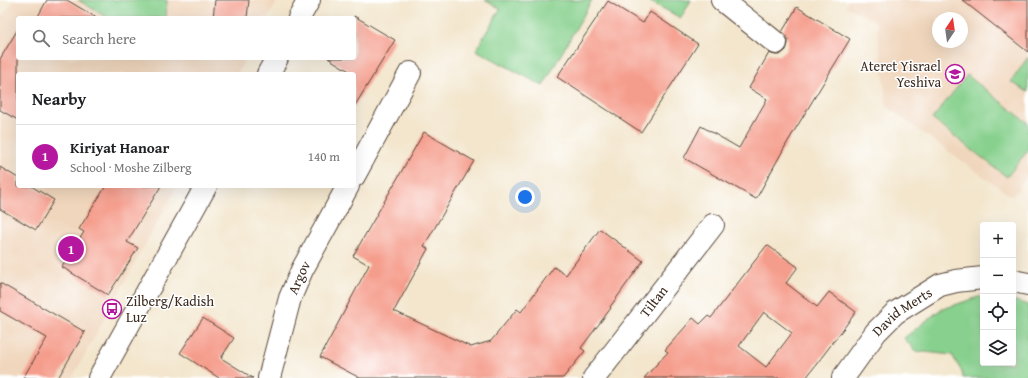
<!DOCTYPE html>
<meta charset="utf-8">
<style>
:root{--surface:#fff;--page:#f2f2f2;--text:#202124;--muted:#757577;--line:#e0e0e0;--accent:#b5179e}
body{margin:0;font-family:"Gentium Book Plus",serif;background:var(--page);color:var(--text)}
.controls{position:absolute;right:12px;bottom:12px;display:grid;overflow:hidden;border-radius:4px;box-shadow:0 4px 16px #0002}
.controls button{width:36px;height:36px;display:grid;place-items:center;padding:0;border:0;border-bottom:1px solid var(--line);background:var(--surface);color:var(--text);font:20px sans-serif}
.compass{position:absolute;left:932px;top:12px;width:36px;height:36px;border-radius:50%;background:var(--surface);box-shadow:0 4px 16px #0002;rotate:13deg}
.you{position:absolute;left:525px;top:197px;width:14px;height:14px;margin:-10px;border:3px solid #fff;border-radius:50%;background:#1a73e8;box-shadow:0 0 0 6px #1a73e833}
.badge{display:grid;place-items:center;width:26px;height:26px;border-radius:50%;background:var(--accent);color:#fff;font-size:13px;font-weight:700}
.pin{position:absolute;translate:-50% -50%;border:2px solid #fff;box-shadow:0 1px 4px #0006}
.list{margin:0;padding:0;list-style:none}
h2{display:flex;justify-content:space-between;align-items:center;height:52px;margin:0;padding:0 16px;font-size:17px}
h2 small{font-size:13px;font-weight:400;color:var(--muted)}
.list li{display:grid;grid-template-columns:26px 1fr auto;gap:12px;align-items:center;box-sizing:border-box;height:64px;padding:0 16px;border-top:1px solid var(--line)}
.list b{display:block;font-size:15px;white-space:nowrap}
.list p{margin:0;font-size:13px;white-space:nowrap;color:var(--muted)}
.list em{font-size:13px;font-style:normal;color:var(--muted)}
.icon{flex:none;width:22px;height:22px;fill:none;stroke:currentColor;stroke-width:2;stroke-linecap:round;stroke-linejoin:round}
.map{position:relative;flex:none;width:1028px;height:378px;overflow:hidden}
.search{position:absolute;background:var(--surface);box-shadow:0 4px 16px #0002;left:16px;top:16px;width:340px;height:44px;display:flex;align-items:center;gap:10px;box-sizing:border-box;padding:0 14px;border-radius:4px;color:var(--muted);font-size:15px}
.panel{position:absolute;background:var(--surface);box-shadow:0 4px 16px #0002;left:16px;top:72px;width:340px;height:116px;border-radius:4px}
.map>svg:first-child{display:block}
.built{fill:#f0d6bc;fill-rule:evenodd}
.green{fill:#87d08d;stroke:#617d56}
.building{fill:#f59d8c;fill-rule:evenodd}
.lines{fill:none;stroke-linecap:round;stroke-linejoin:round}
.minor-casing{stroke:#574638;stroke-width:24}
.minor{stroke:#fff;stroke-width:22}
.labels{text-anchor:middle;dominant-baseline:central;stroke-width:3;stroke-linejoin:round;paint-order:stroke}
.poi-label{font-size:14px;fill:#3b2a1e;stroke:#fff;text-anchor:end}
.street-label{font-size:14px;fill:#3b2a1e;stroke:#fff}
</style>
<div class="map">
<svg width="1028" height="378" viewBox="0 0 1028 378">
<rect width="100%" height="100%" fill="#fff"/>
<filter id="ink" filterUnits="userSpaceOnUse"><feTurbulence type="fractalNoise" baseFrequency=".025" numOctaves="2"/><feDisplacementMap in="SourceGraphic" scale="8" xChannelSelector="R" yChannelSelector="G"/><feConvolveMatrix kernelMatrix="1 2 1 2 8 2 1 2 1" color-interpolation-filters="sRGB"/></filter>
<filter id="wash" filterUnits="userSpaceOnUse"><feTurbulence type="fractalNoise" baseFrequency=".012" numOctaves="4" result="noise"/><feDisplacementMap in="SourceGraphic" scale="16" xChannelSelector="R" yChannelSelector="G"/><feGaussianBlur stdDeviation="0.9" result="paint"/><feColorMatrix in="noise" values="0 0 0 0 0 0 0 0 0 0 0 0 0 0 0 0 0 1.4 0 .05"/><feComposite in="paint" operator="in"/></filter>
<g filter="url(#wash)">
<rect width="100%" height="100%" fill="#f3e6cd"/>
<path class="built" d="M15 0H278L268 18H18V58H246L237 74H18V186H177L72 378H0V18Z
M849 0H1028V175L1012 197 887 107 876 22 846 6ZM938 18H962V42H938Z"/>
<path class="green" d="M78 0H167L166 18H108Z
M485 0H592L543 86 476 50 500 9Z
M647 0H691L681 18Z
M1028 57V92L1011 82Z
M967 75 1028 123V150L1007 177 932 119Z
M978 297H983V363H1013V300L1028 305V378H963L962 372 952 355 915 351 904 338 940 310Z"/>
<g id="blocks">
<path class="building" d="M47 0H67L97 18H37Z
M215 0H249L247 18H213Z
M962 0H1028V52Z
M608 1 643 23 650 12 698 44 641 132 557 77Z
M797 7 850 39 787 143 756 199 684 158 701 126 739 148 767 99 749 88 769 53 775 55H780L786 50 788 44V39L782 32Z
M354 16 395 40 354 107V74L328 58H354Z
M18 29V120L0 110V59Z
M424 132 474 161 424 246 428 249 394 311 471 347 491 341 517 309 521 312 554 267 566 275 600 229 643 261 610 307 611 308 581 348 585 351 563 378H360L320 357 369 265 353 256Z
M0 167 18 178V186H31L54 200 36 230 0 209Z
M106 186H161L127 242 138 248 108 295 62 267 84 232 79 229Z
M767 245 798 267 786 283 817 307 829 292 856 312 806 378H644L668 352 665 350 693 318 700 324 708 316 711 318ZM764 312 792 333 766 367 739 346Z
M0 283 85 332 58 378H23L47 338 0 311Z
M203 318 234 338 221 358 253 378H219L180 353Z"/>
</g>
</g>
<g filter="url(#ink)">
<use href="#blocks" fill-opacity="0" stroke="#574638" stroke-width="1"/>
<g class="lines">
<defs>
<g id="minor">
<path d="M722 0 776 43"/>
<path d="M299 18 309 0"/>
<path d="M268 74 277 58"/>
<path d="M354 176 410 73"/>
<path d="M1013 281 1028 284"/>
<path d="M99 378 206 186"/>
<path id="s1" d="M269 378 290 298 302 270 348 186"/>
<path id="s2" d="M594 378 713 225"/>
<path id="s3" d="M843 378 876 332 895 313 940 285 956 281 983 278"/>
</g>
</defs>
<use href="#minor" class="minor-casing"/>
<use href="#minor" class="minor"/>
</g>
</g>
<defs>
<symbol id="school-ring" viewBox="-11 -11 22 22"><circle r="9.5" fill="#fff" stroke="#b5179e" stroke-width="1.5"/><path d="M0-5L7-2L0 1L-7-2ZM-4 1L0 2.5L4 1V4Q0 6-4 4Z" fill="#b5179e"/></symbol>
<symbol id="bus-ring" viewBox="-11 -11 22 22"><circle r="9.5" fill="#fff" stroke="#b5179e" stroke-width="1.5"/><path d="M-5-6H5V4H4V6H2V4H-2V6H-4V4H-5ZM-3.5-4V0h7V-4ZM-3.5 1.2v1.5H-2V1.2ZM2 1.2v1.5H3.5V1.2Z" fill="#b5179e"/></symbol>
</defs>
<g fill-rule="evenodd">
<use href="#school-ring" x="944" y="63" width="22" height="22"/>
<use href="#bus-ring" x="101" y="298" width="22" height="22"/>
</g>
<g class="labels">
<g class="poi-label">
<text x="941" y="66">Ateret Yisrael<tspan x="941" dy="16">Yeshiva</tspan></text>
<text x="126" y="301" text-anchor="start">Zilberg/Kadish<tspan x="126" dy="16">Luz</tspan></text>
</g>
<g class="street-label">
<text stroke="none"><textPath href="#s1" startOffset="105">Argov</textPath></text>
<text stroke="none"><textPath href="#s2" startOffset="97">Tiltan</textPath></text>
<text stroke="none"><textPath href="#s3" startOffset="90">David Merts</textPath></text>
</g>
</g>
</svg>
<div class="controls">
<button>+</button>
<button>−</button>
<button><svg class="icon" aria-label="locate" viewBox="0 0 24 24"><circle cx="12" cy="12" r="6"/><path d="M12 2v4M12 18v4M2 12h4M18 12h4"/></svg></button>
<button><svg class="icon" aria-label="layers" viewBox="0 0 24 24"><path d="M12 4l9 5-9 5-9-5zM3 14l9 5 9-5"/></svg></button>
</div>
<svg class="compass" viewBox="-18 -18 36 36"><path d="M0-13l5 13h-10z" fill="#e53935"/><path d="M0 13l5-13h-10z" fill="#757577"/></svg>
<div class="you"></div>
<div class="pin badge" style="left:71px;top:249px">1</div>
<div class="search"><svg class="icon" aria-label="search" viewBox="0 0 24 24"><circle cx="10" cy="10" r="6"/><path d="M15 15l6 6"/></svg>Search here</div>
<section class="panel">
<h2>Nearby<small></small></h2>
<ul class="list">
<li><span class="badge">1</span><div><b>Kiriyat Hanoar</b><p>School · Moshe Zilberg</p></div><em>140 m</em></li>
</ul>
</section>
</div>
